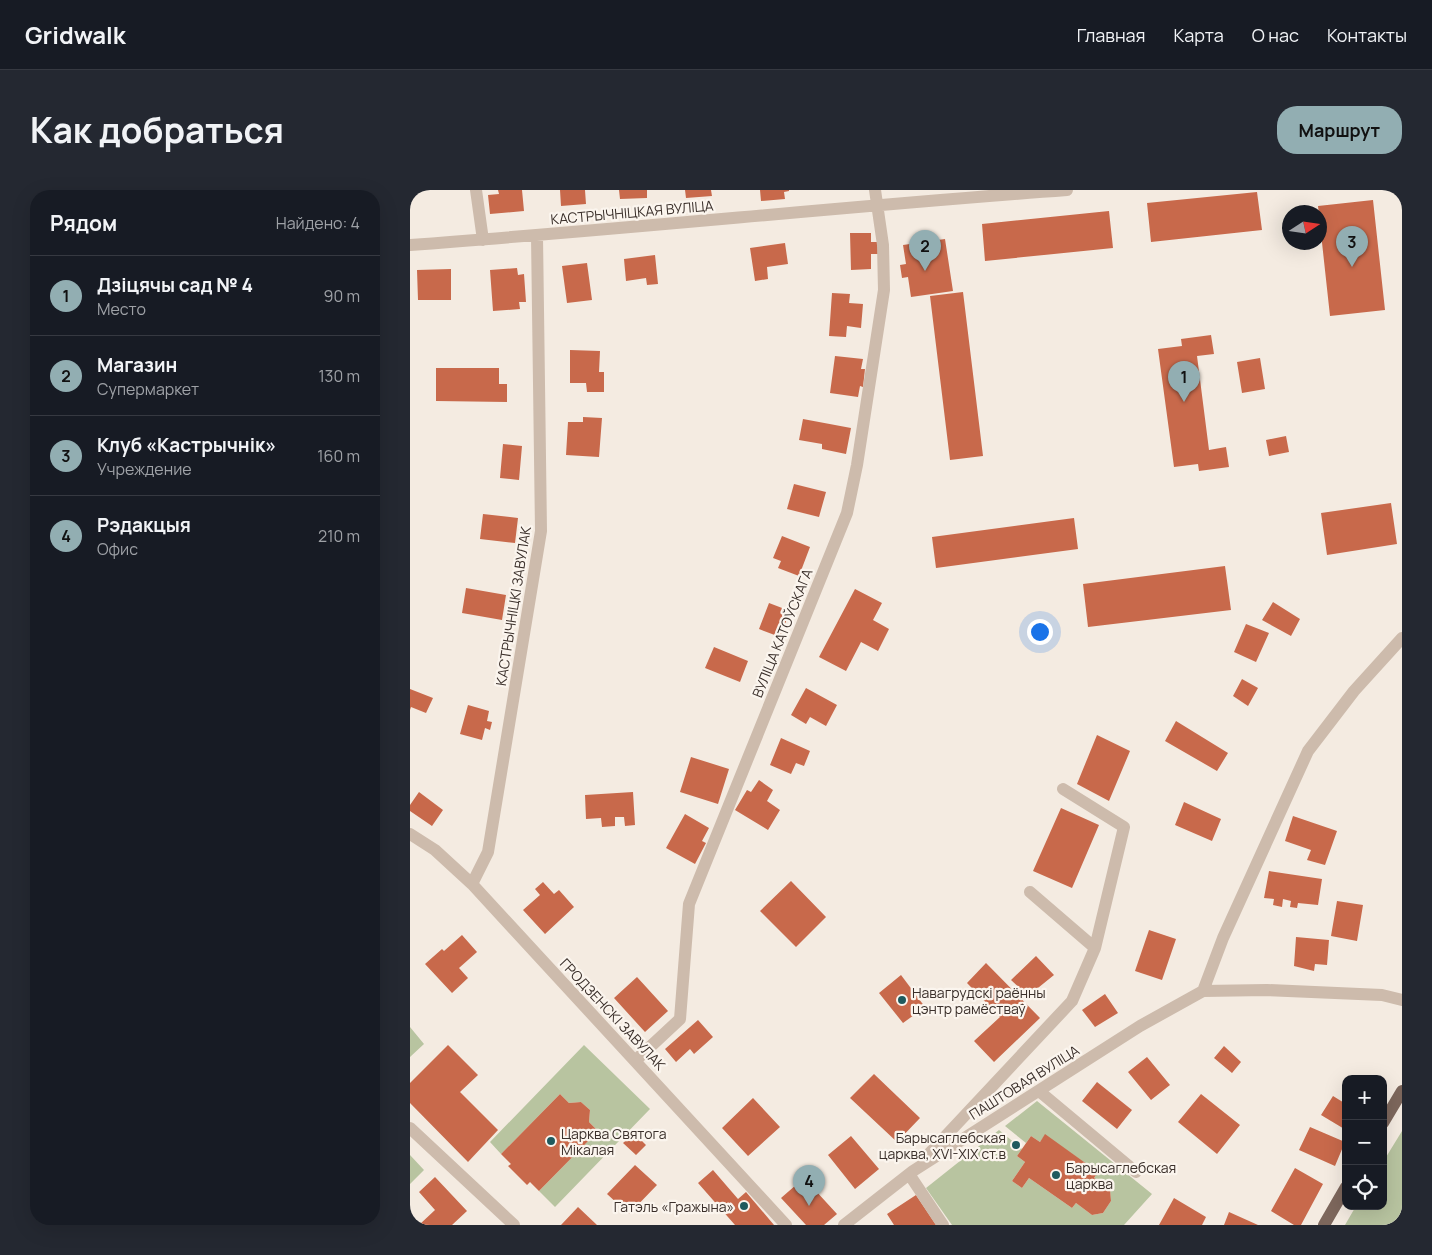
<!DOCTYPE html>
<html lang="ru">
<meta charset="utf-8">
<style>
:root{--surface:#171b24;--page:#242831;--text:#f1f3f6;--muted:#9ea1a6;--line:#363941;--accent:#92aeb2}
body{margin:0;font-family:Manrope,sans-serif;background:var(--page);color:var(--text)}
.controls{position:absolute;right:15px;bottom:15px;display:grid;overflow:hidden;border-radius:10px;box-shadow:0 5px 20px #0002}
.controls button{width:45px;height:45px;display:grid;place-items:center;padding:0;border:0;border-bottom:1px solid var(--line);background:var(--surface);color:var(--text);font:25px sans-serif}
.compass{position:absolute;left:872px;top:15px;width:45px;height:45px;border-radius:50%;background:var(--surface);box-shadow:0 5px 20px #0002;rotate:78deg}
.you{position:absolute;left:629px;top:441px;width:18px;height:18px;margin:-12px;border:4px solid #fff;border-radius:50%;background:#1a73e8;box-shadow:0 0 0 8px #1a73e833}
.badge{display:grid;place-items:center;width:32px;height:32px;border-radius:50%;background:var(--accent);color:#111;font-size:16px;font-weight:700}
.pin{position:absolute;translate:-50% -41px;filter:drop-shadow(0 1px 2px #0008)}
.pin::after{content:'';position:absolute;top:26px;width:18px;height:15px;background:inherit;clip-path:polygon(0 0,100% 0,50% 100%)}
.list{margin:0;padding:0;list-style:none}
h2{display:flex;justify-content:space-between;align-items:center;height:65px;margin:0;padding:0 20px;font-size:21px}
h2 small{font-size:16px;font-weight:400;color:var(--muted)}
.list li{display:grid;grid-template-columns:32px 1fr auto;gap:15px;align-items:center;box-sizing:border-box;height:80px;padding:0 20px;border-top:1px solid var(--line)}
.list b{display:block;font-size:19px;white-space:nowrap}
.list p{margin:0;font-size:16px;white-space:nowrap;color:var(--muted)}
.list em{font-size:16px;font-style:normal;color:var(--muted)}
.icon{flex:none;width:28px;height:28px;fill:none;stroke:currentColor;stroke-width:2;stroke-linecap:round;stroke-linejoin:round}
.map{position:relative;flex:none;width:992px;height:1035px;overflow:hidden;border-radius:20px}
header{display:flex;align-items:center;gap:30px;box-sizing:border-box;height:70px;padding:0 25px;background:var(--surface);border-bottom:1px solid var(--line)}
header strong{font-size:24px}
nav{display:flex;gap:28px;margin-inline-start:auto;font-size:18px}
.intro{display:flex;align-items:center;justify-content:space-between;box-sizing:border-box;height:120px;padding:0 30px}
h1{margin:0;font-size:35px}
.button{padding:12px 22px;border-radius:20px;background:var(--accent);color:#111;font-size:18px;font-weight:700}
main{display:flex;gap:30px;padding:0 30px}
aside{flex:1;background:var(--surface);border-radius:20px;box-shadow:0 5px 20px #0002}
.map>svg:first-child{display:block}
.green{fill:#b8c4a0}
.building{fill:#c8694b}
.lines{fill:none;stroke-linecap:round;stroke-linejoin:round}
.minor{stroke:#cdbbac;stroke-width:12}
.major{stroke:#7d675c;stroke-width:12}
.poi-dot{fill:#1f5a5e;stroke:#fbf5ee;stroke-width:2}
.labels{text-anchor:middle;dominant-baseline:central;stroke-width:4.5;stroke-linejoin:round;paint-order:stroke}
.street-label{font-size:14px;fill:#3b302b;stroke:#fbf5ee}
.poi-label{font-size:14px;fill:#3b302b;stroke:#fbf5ee;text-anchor:start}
</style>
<header>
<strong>Gridwalk</strong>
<nav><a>Главная</a><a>Карта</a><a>О нас</a><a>Контакты</a></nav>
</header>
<div class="intro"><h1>Как добраться</h1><a class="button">Маршрут</a></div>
<main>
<aside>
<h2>Рядом<small>Найдено: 4</small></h2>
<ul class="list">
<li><span class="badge">1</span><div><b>Дзіцячы сад № 4</b><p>Место</p></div><em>90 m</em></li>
<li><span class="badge">2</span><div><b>Магазин</b><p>Супермаркет</p></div><em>130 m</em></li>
<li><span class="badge">3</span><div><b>Клуб «Кастрычнік»</b><p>Учреждение</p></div><em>160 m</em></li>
<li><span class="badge">4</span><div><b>Рэдакцыя</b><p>Офис</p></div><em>210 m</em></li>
</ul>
</aside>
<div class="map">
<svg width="992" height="1035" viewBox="0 0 992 1035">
<rect width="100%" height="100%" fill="#f4ebe1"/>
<path class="green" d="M0 837 14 854 0 867Z
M174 855 240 919 145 1017 129 1001 188 941 179 932 180 920 171 912 159 913 150 904 91 964 80 952Z
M627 911 742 1004 714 1035H542L516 998 589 940 612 959 607 966 615 972 602 991 612 998 619 988 662 1018 666 1013 682 1025 693 1023 701 1011 700 1000 684 988 688 982 635 945 630 952 621 946 616 953 595 936Z
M992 941V1035H935L946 1016H973V972Z
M0 965 14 980 0 994Z"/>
<path class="building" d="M88 0H112L114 21 80 24 78 5 89 4Z
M150 0H175L176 14 151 16Z
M209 0H237V8L210 9Z
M275 0H301L302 6 276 8Z
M350 0H379V1L374 2 375 9 351 11Z
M847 2 852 40 741 52 737 13Z
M963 10 975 120 920 126 908 16Z
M699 21 703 58 575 71 572 34Z
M440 43H461V52H468V64H461V79L441 80Z
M535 49 543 101 501 107 498 87 492 88 490 75 496 74 493 55Z
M375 53 378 74 357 77 358 89 345 91 340 58Z
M245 65 248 94 237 95 236 88 216 91 214 69Z
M177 73 182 110 157 113 152 76Z
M107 78 108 85 114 84 116 112H109L110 119 83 121 80 80Z
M41 79V110H8L7 80Z
M553 102 573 266 540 270 520 106Z
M422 103 440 104 439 113 453 114 451 138 437 136 436 147 419 146Z
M801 145 804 164 787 166 799 260 816 257 819 277 789 281 788 274 764 277 748 159 772 156 771 149Z
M160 160 190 161 189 182H194V202H177L176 193H160Z
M425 166 453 169 451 179H455L453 197 450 196 448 207 420 203Z
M850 168 855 199 832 203 827 172Z
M26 178H89V194H97V212L26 211Z
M173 227 192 228 189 267 156 265 158 232H173Z
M393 229 441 238 436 264 412 259V254L389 250Z
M876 246 879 262 859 266 856 250Z
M93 254 112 256 109 290 90 288Z
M384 294 416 302 409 327 377 319Z
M981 313 987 354 917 365 911 323Z
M73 324 108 328 105 353 70 349Z
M664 328 668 359 526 378 522 347Z
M372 346 400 357 389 386 368 378 371 371 363 368Z
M815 376 821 420 678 437 673 394Z
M56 398 96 405 92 430 52 423Z
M445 399 472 413 463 430 479 439 468 461 451 452 436 481 409 467Z
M863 412 890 429 881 446 852 430Z
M359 413 380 421 370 447 349 439Z
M836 434 859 443 846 472 824 462Z
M304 457 338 471 330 492 295 478Z
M832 489 848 498 838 516 823 506Z
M396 498 427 515 416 536 400 527 396 534 381 525Z
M0 499 23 508 16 523 1 517 0 520Z
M58 515 79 521 77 531 82 532 80 540 75 538 72 550 50 544Z
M766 531 818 563 807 581 755 551Z
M687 545 720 561 699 611 667 594Z
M371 548 400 561 394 576 386 573 381 584 360 575Z
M281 567 319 579 308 614 270 602Z
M349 590 363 600 357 611 370 620 358 640 325 620 337 600 341 602Z
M9 602 33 620 22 636 0 621V615Z
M223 602 225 635 215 636 214 627H205V636L192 637 191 628 176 629 175 605Z
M774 612 811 629 802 651 765 635Z
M651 618 689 635 662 698 623 681Z
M275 624 299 638 292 651 296 653 285 674 256 658Z
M883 626 927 641 915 675 897 670 901 660 875 651Z
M859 681 912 689 908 715 888 713 887 718 880 717 881 711 873 709 872 717 863 715 864 709 854 708Z
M381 691 416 727 386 757 350 721Z
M133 692 144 704 149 700 164 717 135 744 113 720 130 705 125 699Z
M927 711 953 715 947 751 921 746Z
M739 740 766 749 752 790 725 781Z
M52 745 67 762 49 778 58 788 42 803 15 774 32 759 34 761Z
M886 747 919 750 917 775 905 774 904 781 884 776Z
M626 766 644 785 618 806 601 790Z
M576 773 630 828 584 872 564 851 590 827 557 793Z
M491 785 515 817 493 833 469 803Z
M227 787 258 821 235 842 204 808Z
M695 804 708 823 685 837 672 820Z
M288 830 303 847 284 864 280 859 266 872 255 859Z
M38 855 68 885 50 902 88 940 58 972 0 913V893Z
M814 856 831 872 822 883 804 868Z
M737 867 760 895 741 910 718 882Z
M464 884 510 928 487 952 440 908Z
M687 892 722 920 707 939 672 911Z
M150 904 159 913 171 912 180 920 179 932 188 941 129 1001 120 992 117 995 98 976 101 974 91 964Z
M791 904 830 935 807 964 768 932Z
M923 906 936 914V940L911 925Z
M343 908 370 937 338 966 312 938Z
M900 937 935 952 925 976 889 960Z
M224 943 236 955 226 965 213 953Z
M635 944 688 982 684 988 700 999 701 1011 693 1023 682 1025 666 1013 662 1018 619 988 612 998 602 991 615 972 607 966 621 946 630 952Z
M441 946 469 979 445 999 418 965Z
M225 975 247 995 219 1024 197 1004Z
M885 978 913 994 891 1035H884L861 1021Z
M303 980 328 1009 336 1002 364 1035H325L288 993Z
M25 987 57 1021 42 1035H9L25 1020 9 1002Z
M394 988 427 1024 414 1035H396L371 1008Z
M506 1005 526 1035H484L477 1024Z
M764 1008 796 1027 792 1035H749Z
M168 1017 187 1035H151Z
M819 1022 848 1035H814Z"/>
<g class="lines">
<path class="minor" d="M66 0 73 50
M0 55C219 39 438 16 657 0
M0 644 25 660 62 694 376 1035
M62 694 78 662 131 341 127 46
M620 702 685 758
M793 801 813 748 898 561 944 501 992 448
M226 870 270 829 279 714 437 323 447 275 474 100 473 55 465 0
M629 901 726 982
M0 938 104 1035
M515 968 662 811 685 758 714 637 653 599
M499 984 533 1035
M434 1035 503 981 730 836 793 801 857 800 972 805 992 810"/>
<path class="major" d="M973 933 992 901
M914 1035 936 997"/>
</g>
<g class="poi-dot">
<circle cx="492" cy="810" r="5"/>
<circle cx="141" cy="951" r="5"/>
<circle cx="606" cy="955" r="5"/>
<circle cx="646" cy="985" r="5"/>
<circle cx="334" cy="1016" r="5"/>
</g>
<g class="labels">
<g class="street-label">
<text transform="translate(222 22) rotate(-5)">КАСТРЫЧНІЦКАЯ ВУЛІЦА</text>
<text transform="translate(103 416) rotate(-81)">КАСТРЫЧНІЦКІ ЗАВУЛАК</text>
<text transform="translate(372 443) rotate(-68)">ВУЛІЦА КАТОЎСКАГА</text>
<text transform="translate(203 824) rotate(47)">ГРОДЗЕНСКІ ЗАВУЛАК</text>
<text transform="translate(614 892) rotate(-32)">ПАШТОВАЯ ВУЛІЦА</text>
</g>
<g class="poi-label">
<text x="502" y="802">Навагрудскі раённы<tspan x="502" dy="16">цэнтр рамёстваў</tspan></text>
<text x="151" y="943">Царква Святога<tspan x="151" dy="16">Мікалая</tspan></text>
<text x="596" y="947" text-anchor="end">Барысаглебская<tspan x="596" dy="16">царква, XVI-XIX ст.в</tspan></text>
<text x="656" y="977">Барысаглебская<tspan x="656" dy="16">царква</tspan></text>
<text x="324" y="1016" text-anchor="end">Гатэль «Гражына»</text>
</g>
</g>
</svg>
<div class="controls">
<button>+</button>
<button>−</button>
<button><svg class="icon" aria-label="locate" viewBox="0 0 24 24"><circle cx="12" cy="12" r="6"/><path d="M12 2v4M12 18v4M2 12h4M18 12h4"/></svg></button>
</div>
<svg class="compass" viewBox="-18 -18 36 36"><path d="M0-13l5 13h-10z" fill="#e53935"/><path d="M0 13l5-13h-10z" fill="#9ea1a6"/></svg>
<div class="you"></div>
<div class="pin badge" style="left:774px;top:212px">1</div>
<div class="pin badge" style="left:515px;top:81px">2</div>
<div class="pin badge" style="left:942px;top:77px">3</div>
<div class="pin badge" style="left:399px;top:1016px">4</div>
</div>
</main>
